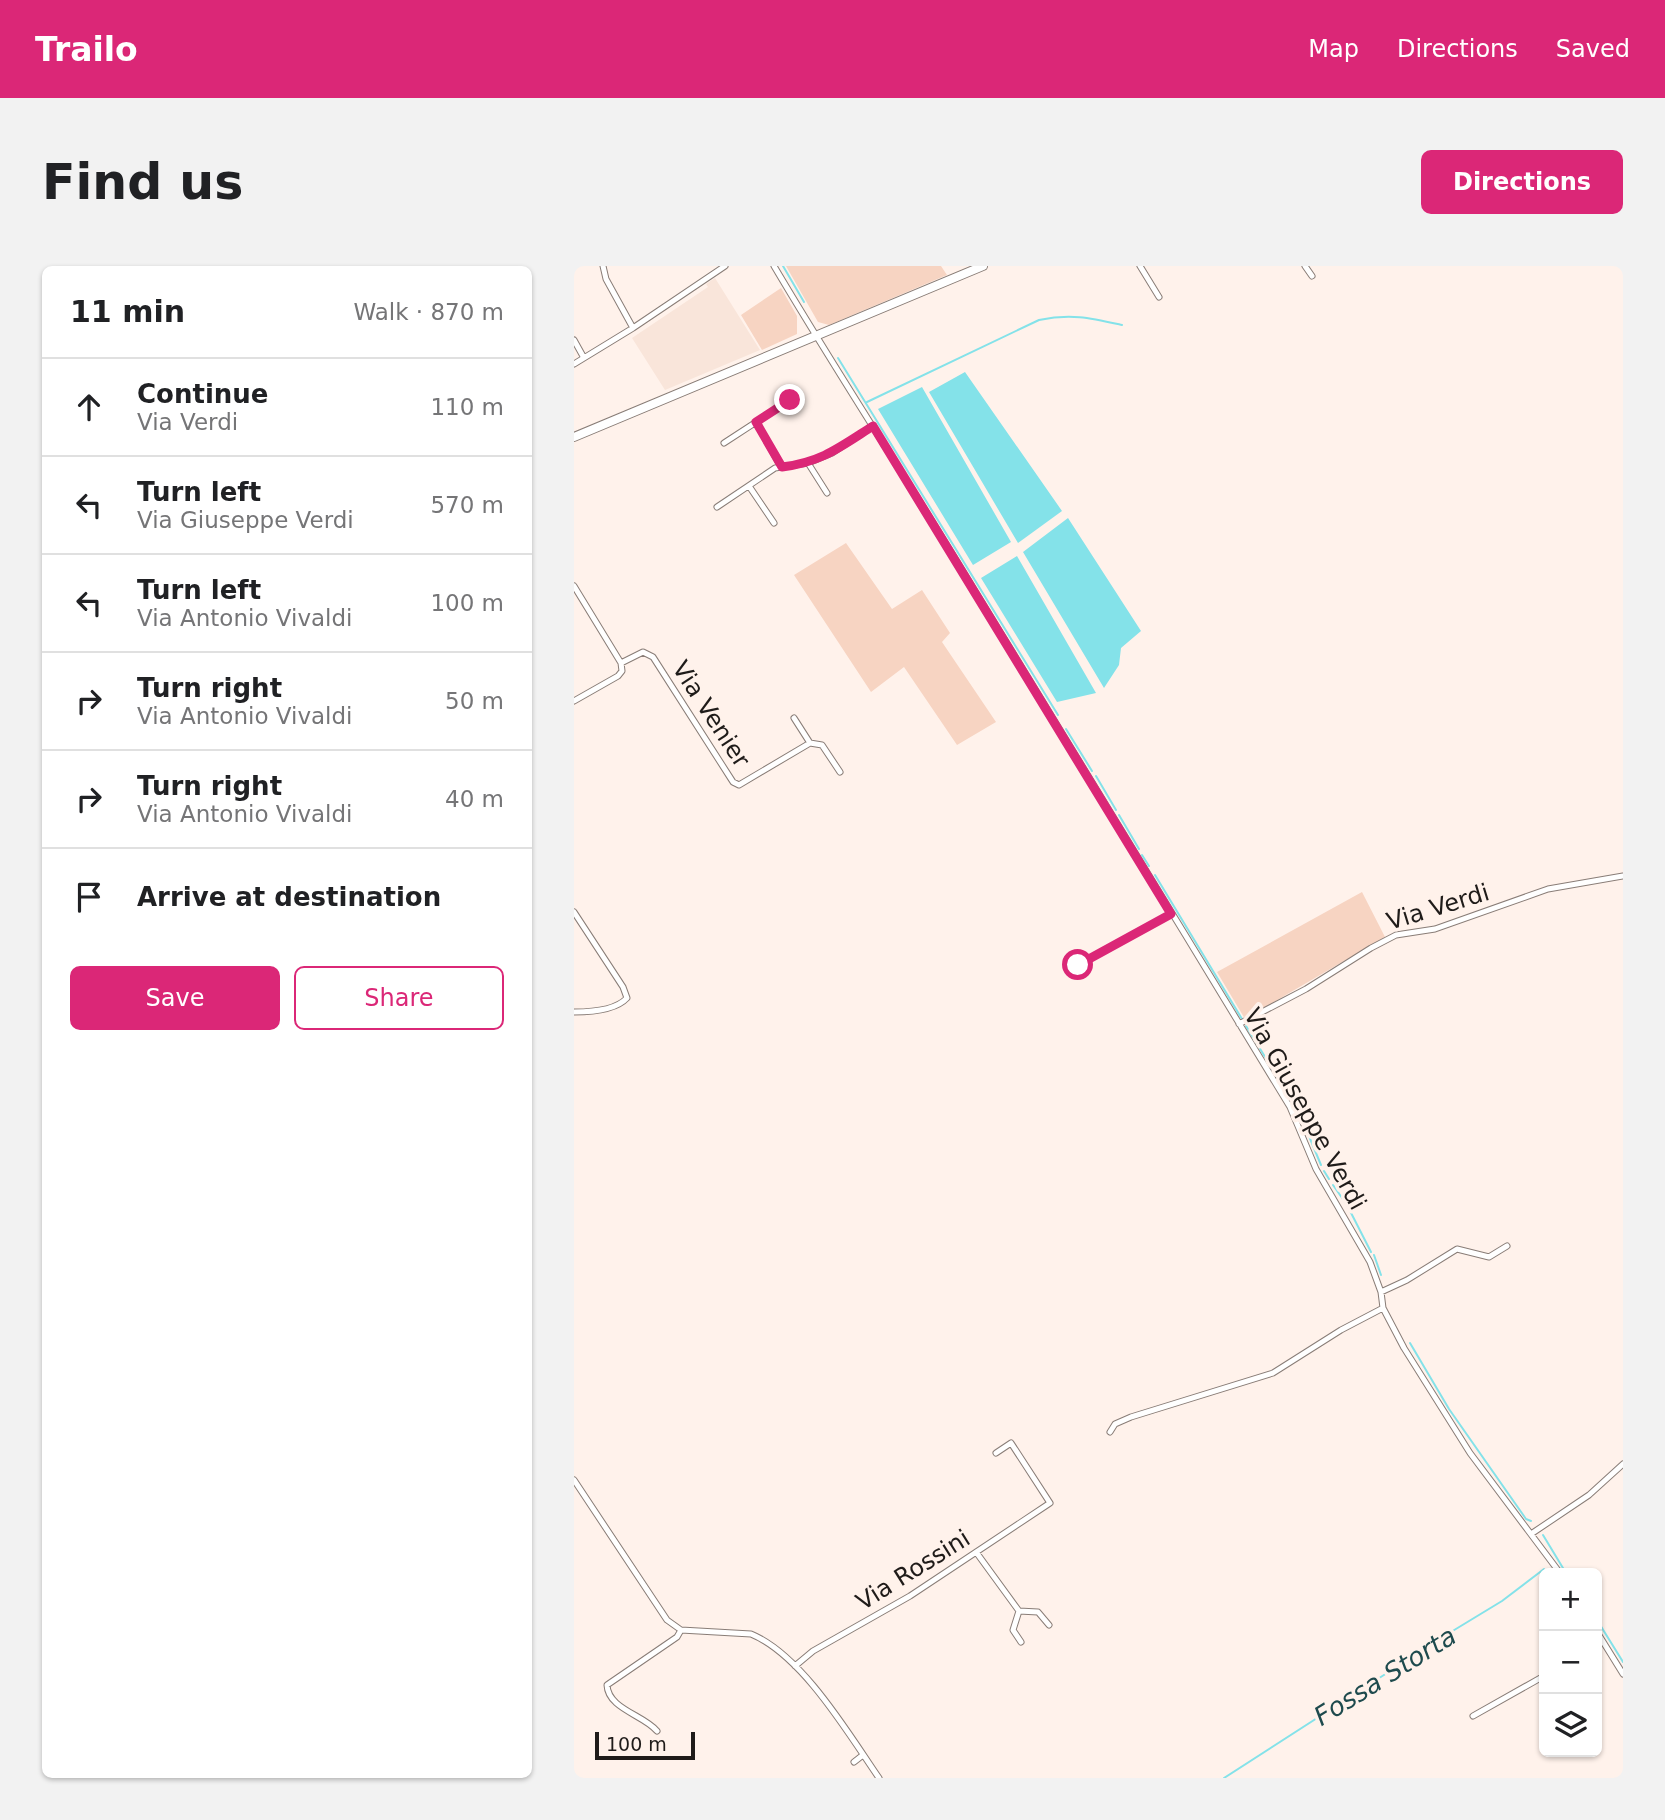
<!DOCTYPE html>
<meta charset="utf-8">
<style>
:root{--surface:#fff;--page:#f2f2f2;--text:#202124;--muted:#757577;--line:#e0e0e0;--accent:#db2777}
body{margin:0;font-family:"DejaVu Sans",sans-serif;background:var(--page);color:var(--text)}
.controls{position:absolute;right:21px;bottom:21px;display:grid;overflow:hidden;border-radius:10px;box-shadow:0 2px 5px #0004}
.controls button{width:63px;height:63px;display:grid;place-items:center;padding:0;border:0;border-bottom:2px solid var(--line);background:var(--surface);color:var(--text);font:35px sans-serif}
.scale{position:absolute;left:21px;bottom:18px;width:100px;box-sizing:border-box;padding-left:7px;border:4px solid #1f1b19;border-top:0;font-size:19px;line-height:24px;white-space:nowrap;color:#1f1b19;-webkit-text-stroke:5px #fff2eb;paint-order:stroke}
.stop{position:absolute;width:21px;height:21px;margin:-16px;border:5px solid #db2777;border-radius:50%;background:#fff}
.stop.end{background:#db2777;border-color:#fff;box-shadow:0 2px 7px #0008}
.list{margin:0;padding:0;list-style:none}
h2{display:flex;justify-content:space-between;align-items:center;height:91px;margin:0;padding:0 28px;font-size:30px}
h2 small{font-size:23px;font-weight:400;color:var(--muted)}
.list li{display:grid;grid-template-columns:46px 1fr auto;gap:21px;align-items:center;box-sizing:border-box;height:98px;padding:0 28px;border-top:2px solid var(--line)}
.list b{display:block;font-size:26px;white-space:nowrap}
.list p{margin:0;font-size:23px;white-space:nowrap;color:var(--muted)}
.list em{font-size:23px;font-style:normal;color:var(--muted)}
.actions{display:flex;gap:14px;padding:21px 28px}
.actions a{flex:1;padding:16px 0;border:2px solid var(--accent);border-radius:10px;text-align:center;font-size:24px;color:var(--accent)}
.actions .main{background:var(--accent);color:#fff}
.icon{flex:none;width:38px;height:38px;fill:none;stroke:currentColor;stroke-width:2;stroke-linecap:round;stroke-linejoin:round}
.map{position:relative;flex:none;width:1049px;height:1512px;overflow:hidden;border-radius:10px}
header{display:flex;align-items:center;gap:42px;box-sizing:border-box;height:98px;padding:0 35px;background:var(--accent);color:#fff}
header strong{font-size:33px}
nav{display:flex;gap:38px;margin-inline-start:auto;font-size:24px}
.intro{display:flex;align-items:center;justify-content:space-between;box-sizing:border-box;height:168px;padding:0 42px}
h1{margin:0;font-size:49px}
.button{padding:18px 32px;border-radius:10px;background:var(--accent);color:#fff;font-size:24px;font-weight:700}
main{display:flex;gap:42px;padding:0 42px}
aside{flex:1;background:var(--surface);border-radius:10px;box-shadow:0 2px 5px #0004}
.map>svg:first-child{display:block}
.built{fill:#f9e5da}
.green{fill:#f7d4c2}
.water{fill:#84e2e9}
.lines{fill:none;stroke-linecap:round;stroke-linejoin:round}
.stream{stroke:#84e2e9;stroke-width:2}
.street-casing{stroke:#897d77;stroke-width:7}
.secondary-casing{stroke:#897d77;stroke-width:10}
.street{stroke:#fff;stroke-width:5}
.secondary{stroke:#fff;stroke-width:8}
.route{stroke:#db2777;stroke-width:9}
.labels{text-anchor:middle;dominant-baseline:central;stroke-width:7;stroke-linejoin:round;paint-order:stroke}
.street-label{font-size:24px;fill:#1f1b19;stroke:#fff2eb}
.water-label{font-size:26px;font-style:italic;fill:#1e4a4d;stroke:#fff2eb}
</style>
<header>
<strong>Trailo</strong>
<nav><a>Map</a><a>Directions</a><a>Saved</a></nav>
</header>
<div class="intro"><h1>Find us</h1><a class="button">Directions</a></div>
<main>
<aside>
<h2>11 min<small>Walk · 870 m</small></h2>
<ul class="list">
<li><svg class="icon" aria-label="ahead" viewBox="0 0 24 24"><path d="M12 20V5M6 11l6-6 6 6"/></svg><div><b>Continue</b><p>Via Verdi</p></div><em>110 m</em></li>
<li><svg class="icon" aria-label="left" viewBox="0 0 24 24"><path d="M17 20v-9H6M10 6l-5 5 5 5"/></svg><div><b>Turn left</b><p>Via Giuseppe Verdi</p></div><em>570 m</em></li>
<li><svg class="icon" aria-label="left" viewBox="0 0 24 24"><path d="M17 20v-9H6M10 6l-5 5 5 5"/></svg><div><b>Turn left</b><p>Via Antonio Vivaldi</p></div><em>100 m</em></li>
<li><svg class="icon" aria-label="right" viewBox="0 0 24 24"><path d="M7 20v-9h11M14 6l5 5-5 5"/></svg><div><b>Turn right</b><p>Via Antonio Vivaldi</p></div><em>50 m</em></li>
<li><svg class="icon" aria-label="right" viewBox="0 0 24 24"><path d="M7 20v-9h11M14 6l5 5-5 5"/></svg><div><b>Turn right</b><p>Via Antonio Vivaldi</p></div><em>40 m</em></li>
<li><svg class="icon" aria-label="arrive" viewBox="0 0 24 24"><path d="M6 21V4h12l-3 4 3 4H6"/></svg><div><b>Arrive at destination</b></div></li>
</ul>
<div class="actions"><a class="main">Save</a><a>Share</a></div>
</aside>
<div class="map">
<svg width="1049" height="1512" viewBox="0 0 1049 1512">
<rect width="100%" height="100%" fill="#fff2eb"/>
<path class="built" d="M141 12 186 84 91 124 58 72 134 21 132 18Z"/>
<path class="green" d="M212 0H367L373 9 255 59 244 56Z
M207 22 223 50V68L188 84 167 49Z
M272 277 318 343 348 324 376 367 368 376 422 456 383 479 330 401 297 426 220 309Z
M788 626 811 671 671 753 643 706Z"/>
<path class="water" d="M391 106 488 245 444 277 355 126Z
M348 121 437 276 399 299 304 143Z
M494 252 567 365 547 382 545 399 530 422 449 286Z
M443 290 522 427 483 436 407 312Z"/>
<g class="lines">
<path class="stream" d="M209 0 230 36
M264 92 484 449
M293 136 465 54C497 47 517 52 548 59
M492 463 518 505
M522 510 542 544
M545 549 565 583
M568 589 575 600
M581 609 668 753
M672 760 714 828
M718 834 727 851 747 899
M750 905 755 913
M759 919 773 939 797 986
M800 989 807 1009
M836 1077 875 1143 952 1253 957 1255
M969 1269 992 1307
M1023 1354 1049 1396
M650 1512 872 1369 928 1335 970 1303"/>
<defs>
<path id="street" d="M29 0 32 13 59 62
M200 0C265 110 335 216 401 325 507 496 611 669 716 841L742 903 796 996 807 1026 809 1042 830 1082 896 1187 986 1307
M566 0 585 31
M731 0 738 10
M0 74 10 92
M0 98 59 62 151 0
M182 156 207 201
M150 177 216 134
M234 197 253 227
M175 220 200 257
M143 241 201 202 234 197 258 187 299 160
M0 320 47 397 48 405 44 410 0 435
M47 397 69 386 79 391 159 516 165 519 236 477 248 479 266 506
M220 452 236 477
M0 646 49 721 53 732C41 745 16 746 0 746
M504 699 597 648
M665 758 732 723 797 682 822 669 861 663 974 623 1049 610
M807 1026 833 1014 883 983 915 991 933 980
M536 1166 541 1158 557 1151 699 1107 767 1064 809 1042
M0 1214 93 1354 107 1364 177 1368C228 1389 274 1467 305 1512
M957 1268 1015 1229 1049 1198
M402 1286 445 1345 464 1346 475 1359
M445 1345 439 1364 447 1376
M1023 1366 1049 1408
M221 1400 239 1385 336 1330 476 1237 437 1177 422 1187
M899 1450 970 1410
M83 1465C70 1449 34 1443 33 1419L103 1371 107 1364
M280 1496 289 1489"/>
<path id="secondary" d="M0 171 409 0"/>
</defs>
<use href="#street" class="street-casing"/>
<use href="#secondary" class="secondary-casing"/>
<use href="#street" class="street"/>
<use href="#secondary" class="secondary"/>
</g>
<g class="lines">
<path class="route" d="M216 134 182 156 208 201C248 196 266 181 299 160L597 648 504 699"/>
</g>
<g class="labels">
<g class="street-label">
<text transform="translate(137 448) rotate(57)">Via Venier</text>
<text transform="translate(864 641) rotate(-17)">Via Verdi</text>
<text transform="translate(731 843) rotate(61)">Via Giuseppe Verdi</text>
<text transform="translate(339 1304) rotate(-32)">Via Rossini</text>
</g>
<g class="water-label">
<text transform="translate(811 1410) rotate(-32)">Fossa Storta</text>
</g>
</g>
</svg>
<div class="controls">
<button>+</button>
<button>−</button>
<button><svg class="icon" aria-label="layers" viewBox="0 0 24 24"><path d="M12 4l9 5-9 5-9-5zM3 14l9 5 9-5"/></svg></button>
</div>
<div class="scale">100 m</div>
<div class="stop" style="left:504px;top:699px"></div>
<div class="stop end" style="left:216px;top:134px"></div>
</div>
</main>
